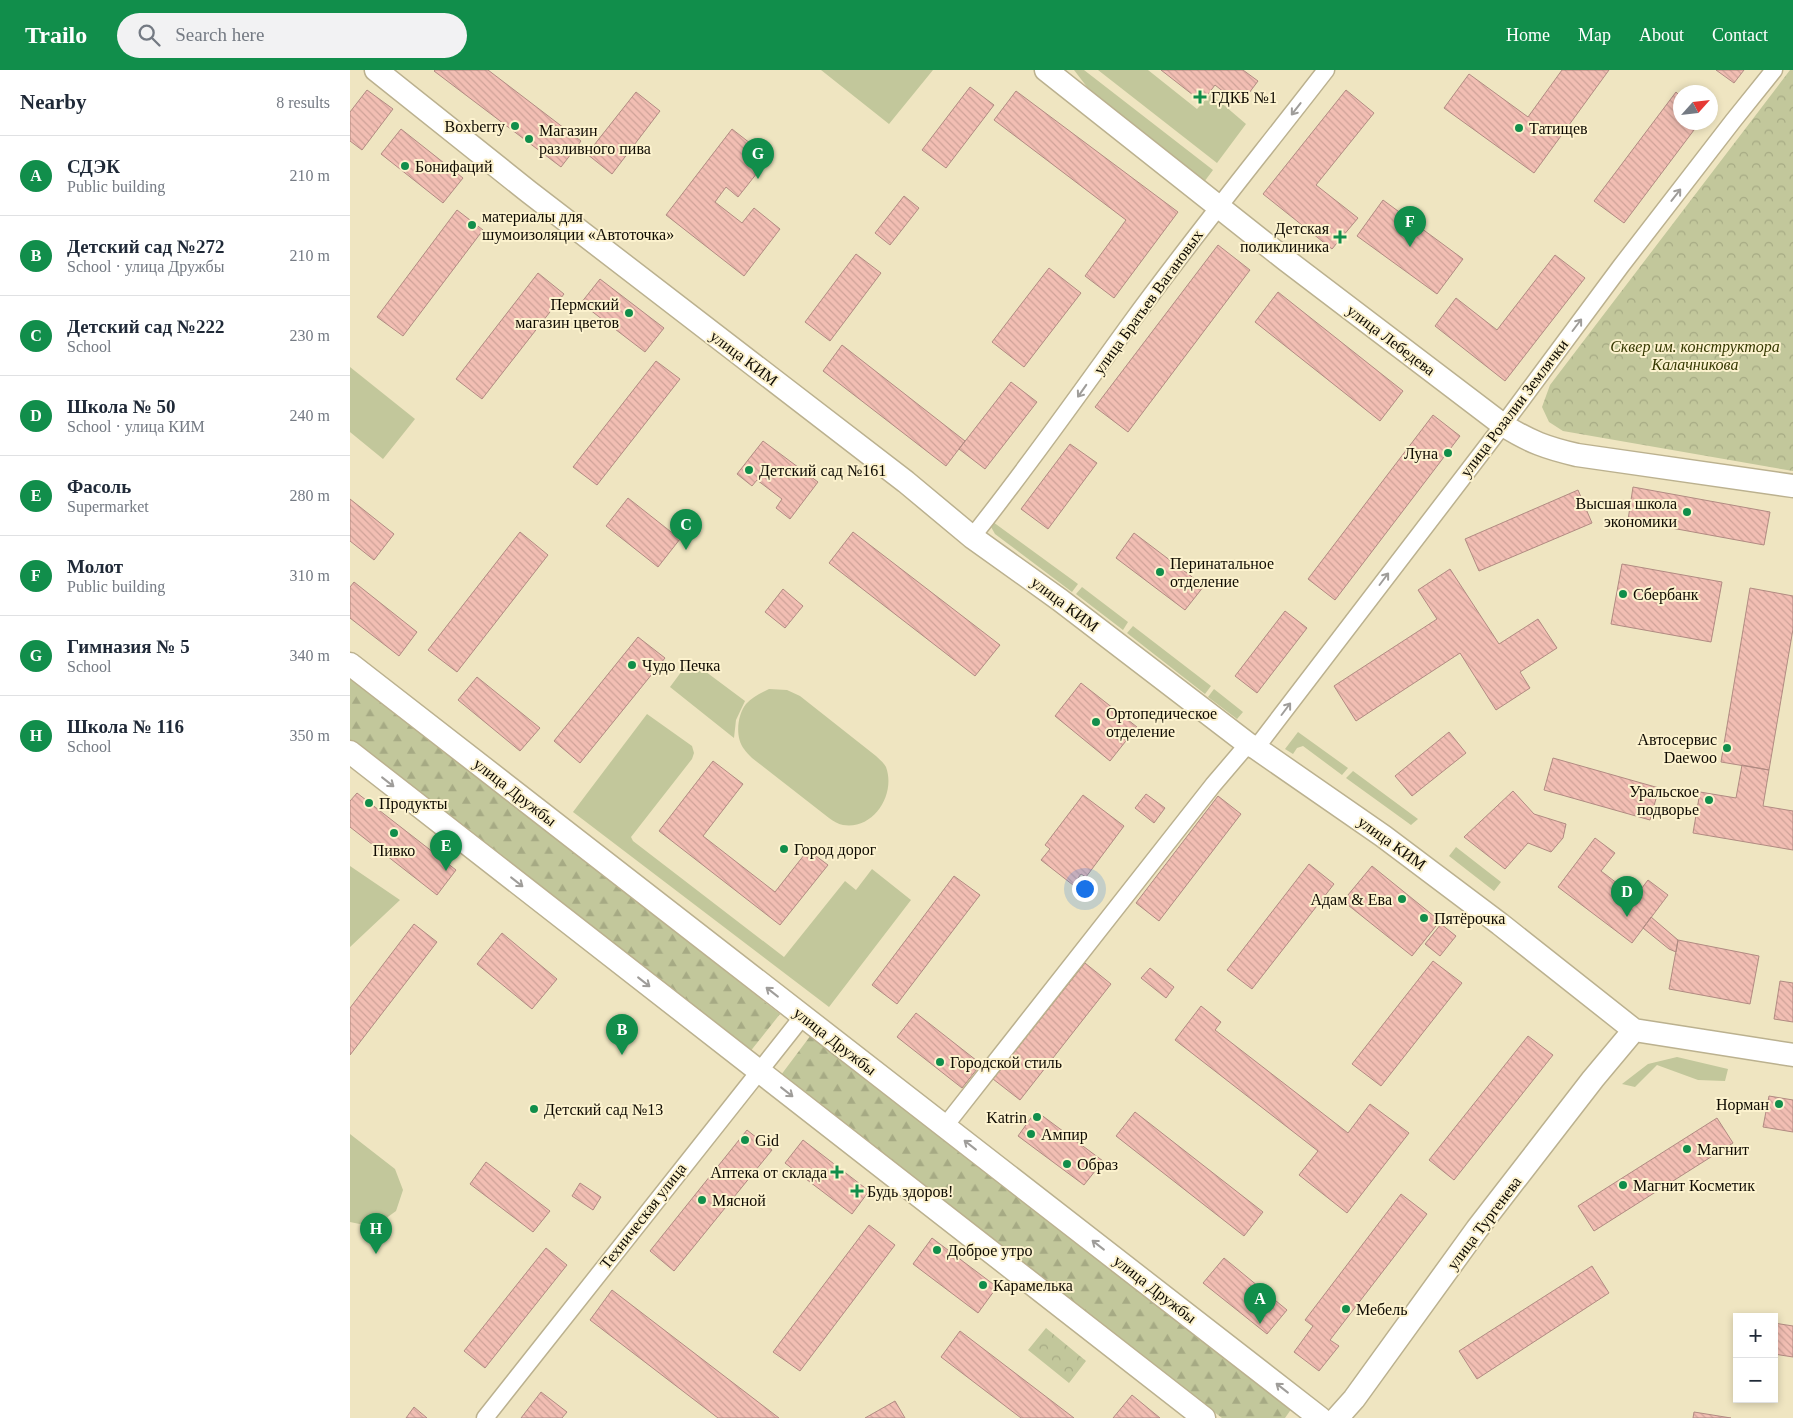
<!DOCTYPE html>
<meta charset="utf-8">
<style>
:root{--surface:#fff;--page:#f2f2f3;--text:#1f2937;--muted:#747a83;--line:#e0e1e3;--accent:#118e4b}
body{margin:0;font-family:Georgia,serif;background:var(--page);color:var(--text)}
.controls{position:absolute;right:15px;bottom:15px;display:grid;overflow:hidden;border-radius:0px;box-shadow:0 2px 8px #0003}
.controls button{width:45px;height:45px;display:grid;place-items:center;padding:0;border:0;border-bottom:1px solid var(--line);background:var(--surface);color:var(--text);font:25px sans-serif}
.compass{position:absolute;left:1323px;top:15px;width:45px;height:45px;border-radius:50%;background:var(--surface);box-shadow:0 2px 8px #0003;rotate:63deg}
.you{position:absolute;left:734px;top:818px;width:18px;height:18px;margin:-12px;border:4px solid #fff;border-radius:50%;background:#1a73e8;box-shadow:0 0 0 8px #1a73e833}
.badge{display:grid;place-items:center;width:32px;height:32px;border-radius:50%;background:var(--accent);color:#fff;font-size:16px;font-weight:700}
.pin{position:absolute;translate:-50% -41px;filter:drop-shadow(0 1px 2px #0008)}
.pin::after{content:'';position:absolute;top:26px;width:18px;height:15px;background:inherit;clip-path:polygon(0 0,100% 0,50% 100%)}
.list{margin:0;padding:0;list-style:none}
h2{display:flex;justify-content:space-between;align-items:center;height:65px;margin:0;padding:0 20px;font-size:21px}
h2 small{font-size:16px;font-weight:400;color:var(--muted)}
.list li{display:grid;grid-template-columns:32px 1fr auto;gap:15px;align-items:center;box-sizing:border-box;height:80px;padding:0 20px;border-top:1px solid var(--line)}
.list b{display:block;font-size:19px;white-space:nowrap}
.list p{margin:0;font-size:16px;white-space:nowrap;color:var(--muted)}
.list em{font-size:16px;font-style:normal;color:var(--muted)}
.icon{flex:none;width:28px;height:28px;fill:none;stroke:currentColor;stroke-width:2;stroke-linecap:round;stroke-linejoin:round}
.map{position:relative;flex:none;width:1443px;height:1348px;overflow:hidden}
header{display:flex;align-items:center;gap:30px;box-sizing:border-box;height:70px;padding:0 25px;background:var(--accent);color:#fff}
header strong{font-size:24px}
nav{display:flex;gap:28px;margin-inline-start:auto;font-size:18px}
.search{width:350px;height:45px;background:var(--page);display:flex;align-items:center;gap:12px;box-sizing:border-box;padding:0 18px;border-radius:28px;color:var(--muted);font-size:19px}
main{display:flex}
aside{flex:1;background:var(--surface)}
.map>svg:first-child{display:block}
.green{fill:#c2c79b}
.forest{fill:url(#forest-firs)}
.park{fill:url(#park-crowns)}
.building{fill:url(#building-back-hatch);stroke:#b18b82}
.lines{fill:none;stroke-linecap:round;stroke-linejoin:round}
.street-casing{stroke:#bbb18f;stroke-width:19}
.secondary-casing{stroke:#bbb18f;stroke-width:25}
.street{stroke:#fff;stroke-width:16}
.secondary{stroke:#fff;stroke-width:22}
.oneway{stroke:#9f9d9a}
.poi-dot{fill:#118e4b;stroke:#fcf2ce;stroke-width:2}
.labels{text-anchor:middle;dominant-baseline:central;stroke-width:4;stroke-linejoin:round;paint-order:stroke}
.poi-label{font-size:16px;fill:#0f0b02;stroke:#fcf2ce;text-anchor:start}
.street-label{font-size:16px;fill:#0f0b02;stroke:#fcf2ce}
.park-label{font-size:16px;font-style:italic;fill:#353800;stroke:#fcf2ce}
</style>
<header>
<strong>Trailo</strong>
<div class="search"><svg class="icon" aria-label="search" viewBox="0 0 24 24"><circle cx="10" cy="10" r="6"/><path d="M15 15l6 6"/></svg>Search here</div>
<nav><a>Home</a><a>Map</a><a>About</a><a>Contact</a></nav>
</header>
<main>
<aside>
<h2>Nearby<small>8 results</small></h2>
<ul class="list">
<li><span class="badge">A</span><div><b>СДЭК</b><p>Public building</p></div><em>210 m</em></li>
<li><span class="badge">B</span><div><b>Детский сад №272</b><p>School · улица Дружбы</p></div><em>210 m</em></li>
<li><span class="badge">C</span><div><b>Детский сад №222</b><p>School</p></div><em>230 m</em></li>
<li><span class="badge">D</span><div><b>Школа № 50</b><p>School · улица КИМ</p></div><em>240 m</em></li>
<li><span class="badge">E</span><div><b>Фасоль</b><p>Supermarket</p></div><em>280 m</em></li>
<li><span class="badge">F</span><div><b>Молот</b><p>Public building</p></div><em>310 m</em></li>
<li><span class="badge">G</span><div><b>Гимназия № 5</b><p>School</p></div><em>340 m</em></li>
<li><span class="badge">H</span><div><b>Школа № 116</b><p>School</p></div><em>350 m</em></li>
</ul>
</aside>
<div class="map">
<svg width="1443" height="1348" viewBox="0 0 1443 1348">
<defs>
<pattern id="forest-firs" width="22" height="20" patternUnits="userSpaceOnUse" patternTransform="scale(1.25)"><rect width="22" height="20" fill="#c2c79b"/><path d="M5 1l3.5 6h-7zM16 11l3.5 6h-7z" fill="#a6aa84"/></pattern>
<pattern id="park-crowns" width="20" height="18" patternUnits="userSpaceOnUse" patternTransform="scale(1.25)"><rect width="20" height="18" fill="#c2c79b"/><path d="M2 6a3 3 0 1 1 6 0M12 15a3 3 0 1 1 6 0" fill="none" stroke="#a6aa84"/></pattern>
<pattern id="building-back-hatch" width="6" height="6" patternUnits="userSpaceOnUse" patternTransform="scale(1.25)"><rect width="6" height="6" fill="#f2beb3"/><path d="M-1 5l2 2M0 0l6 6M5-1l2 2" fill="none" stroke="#cea298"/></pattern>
</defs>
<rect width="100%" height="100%" fill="#efe5c1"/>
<path class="green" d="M471 0H583L539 54Z
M724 0H734L863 100 854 112 747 30Z
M748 0H798L847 39 861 24 896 54 867 93Z
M0 297 65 349 33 389 0 362Z
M643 452 728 514 722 522 645 464 641 457Z
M732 517 778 552 773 560 726 524Z
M783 556 861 616 855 624 777 563Z
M340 590 395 631 386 650 384 668 320 617Z
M419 619 437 620 450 626 526 686C529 689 534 693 536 697 546 724 524 760 493 755 488 754 483 751 479 748L402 688C399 685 396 682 394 679 385 668 387 645 396 634 402 627 411 623 419 619Z
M864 619 893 642 887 649 858 627Z
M297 644 342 676 344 683 342 689 281 767 283 771 434 887 495 811 506 820 522 799 561 830 479 937 223 742Z
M948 662 998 698 992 705 953 676 947 678 943 684 935 679Z
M1003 701 1068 749 1061 755 996 708Z
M1106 777 1151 812 1144 821 1099 786Z
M0 796 50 830 0 877Z
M1327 987 1378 999 1375 1011 1348 1010 1307 995 1285 1017 1272 1014 1298 994Z
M0 1064 45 1099 53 1120 46 1141 24 1157 0 1152Z"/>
<path class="forest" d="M0 607 430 944 399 983 0 670Z
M461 965 942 1338 935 1348H872L431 1005Z"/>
<path class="park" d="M1440 0H1443V401L1213 361 1199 352 1192 337 1200 315Z
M696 1258 736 1291 719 1313 678 1280Z"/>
<path class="building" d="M85 0H138L231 71 211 97 84 1Z
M811 0H893L908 11 890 35 865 15 852 32Z
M1212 0H1259L1184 103 1094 38 1119 4 1178 47Z
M1366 0H1394L1384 13Z
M620 17 644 35 596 98 572 80Z
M17 20 43 39 12 80 0 71V42Z
M996 20 1024 43 966 115 1008 148 982 179 913 124Z
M666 21 828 142 764 228 735 206 776 150 644 50Z
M286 22 310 41 262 104 237 84Z
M1326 22 1330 26V52H1350L1274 153 1244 131Z
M51 59 113 108 93 133 31 84Z
M382 59 419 88 388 127 376 117 365 132 392 153 404 138 430 159 394 206 316 145Z
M554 126 569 138 540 175 525 163Z
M1033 130 1113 189 1087 224 1007 166Z
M107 140 133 160 53 266 27 247Z
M868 175 900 200 778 362 745 337Z
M506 184 531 203 480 271 455 252Z
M1205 185 1235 208 1155 311 1085 256 1106 228 1147 260Z
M699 198 731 223 674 297 642 272Z
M188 203 214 224 132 329 106 309Z
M250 209 314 258 295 282 231 233Z
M928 222 1053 321 1030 351 905 252Z
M492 275 615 371 596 396 473 301Z
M306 291 330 309 247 415 223 397Z
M661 312 687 332 635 399 609 379Z
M1083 345 1110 366 985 530 958 509Z
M413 371 468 412 440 449 426 438 432 429 407 410 402 416 387 404Z
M720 374 747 393 698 459 671 439Z
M1283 417 1420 442 1414 475 1278 450Z
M1228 420 1242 453 1129 501 1115 469Z
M278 428 330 469 308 497 256 456Z
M0 429 44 464 24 490 0 471Z
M170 462 198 485 107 602 78 580Z
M503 462 650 575 625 606 479 493Z
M784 463 854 516 835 540 766 488Z
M1272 494 1372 512 1361 572 1261 554Z
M1100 499 1149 574 1188 549 1207 578 1170 602 1180 618 1146 640 1110 583 1006 651 984 616 1087 549 1068 520Z
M4 512 67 562 49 586 0 548V517Z
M1400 518 1443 526V559L1419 700 1371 692Z
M433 519 453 536 435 558 415 542Z
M935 541 957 558 907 623 885 606Z
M288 567 315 588 230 693 204 671Z
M127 607 190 658 170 681 108 630Z
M731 613 787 657 760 691 705 646Z
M1099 662 1116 683 1062 726 1045 706Z
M1203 688 1309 718 1300 750 1194 720Z
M363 691 393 714 353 766 425 822 458 780 478 795 430 855 309 761Z
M1392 695 1419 700 1413 736 1443 741V780L1343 763 1350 722 1386 728Z
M1163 721 1184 744 1216 754 1213 768 1201 782 1178 773 1155 799 1114 767Z
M7 723 106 800 87 825 0 757V731Z
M796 724 815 738 804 753 785 738Z
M733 725 774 756 736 807 731 804 723 815 691 790 700 779 695 775Z
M868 726 891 744 809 851 786 833Z
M1245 768 1265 783 1251 801 1285 827 1298 810 1318 825 1282 873 1208 817Z
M959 794 984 814 902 919 877 900Z
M1022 796 1090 851 1062 886 993 831Z
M604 806 630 825 547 934 522 915Z
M1301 847 1328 870 1326 882 1319 879 1293 858Z
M64 854 87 872 0 985V938Z
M1091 854 1106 866 1090 886 1075 874Z
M152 863 207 909 182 939 127 894Z
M1328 870 1409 886 1400 934 1319 919Z
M1083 891 1112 913 1031 1016 1002 994Z
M735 893 761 914 670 1030 643 1009Z
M800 898 824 917 816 928 791 908Z
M1430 911 1443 913V952L1424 949Z
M851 936 871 952 865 960 998 1063 1020 1034 1059 1063 997 1143 949 1105 968 1081 825 970Z
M566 943 631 994 612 1018 547 967Z
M1178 966 1203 985 1104 1110 1079 1090Z
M1419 1026 1443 1030V1062L1413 1057Z
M686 1041 753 1091 734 1115 668 1066Z
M785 1042 913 1142 894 1166 766 1066Z
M1367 1048 1383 1073 1244 1161 1228 1136Z
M397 1060 422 1080 324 1201 300 1181Z
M453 1070 519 1121 502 1144 435 1093Z
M136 1092 200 1141 183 1162 120 1114Z
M230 1113 251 1127 243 1140 222 1126Z
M1051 1124 1077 1144 980 1270 989 1276 969 1301 944 1282 963 1256 955 1250Z
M519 1155 545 1175 450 1301 423 1282Z
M582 1168 647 1217 628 1243 563 1194Z
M196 1178 217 1195 135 1298 114 1281Z
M874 1188 937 1240 917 1264 853 1213Z
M1242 1196 1259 1223 1127 1309 1109 1281Z
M262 1220 429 1348H368L240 1250Z
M1424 1253 1443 1256V1287L1424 1284Z
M610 1261 724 1348H671L591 1287Z
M191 1322 217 1342 212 1348H171Z
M782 1325 810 1348H763Z
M545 1331 555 1348H515Z
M64 1337 77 1348H56Z
M1344 1342 1381 1348H1343Z"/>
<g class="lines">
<defs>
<path id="street" d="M622 467C678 397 729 324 782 251 844 166 911 84 976 0
M906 678 1153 355 1271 196 1383 51 1424 0
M595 1056 863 715 898 674
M135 1348 453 946"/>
<path id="secondary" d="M26 0 179 122 556 412 622 467 710 530 898 674 906 678 1033 766 1150 854 1284 960 1443 985
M696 0 936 190 1153 355C1180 372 1197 378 1227 385L1443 416
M0 594 970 1348
M0 682 854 1348
M987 1348 1004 1329 1127 1159 1243 1009 1284 960"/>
</defs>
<use href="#street" class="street-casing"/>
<use href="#secondary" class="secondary-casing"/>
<use href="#street" class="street"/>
<use href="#secondary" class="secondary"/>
</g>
<defs><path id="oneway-shaft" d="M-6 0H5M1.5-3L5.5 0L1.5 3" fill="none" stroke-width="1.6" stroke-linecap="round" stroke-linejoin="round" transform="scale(1.25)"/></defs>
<g class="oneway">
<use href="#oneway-shaft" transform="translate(946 39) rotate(128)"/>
<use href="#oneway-shaft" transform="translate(1326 125) rotate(-52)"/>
<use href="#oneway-shaft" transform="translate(1227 255) rotate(-53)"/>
<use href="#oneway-shaft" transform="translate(732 321) rotate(125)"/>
<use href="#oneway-shaft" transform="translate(1034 509) rotate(-53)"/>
<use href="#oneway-shaft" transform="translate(936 639) rotate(-53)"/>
<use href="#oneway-shaft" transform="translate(38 712) rotate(38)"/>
<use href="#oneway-shaft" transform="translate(167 812) rotate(38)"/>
<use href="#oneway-shaft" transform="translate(294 912) rotate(38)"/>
<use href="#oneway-shaft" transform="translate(422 922) rotate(-142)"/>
<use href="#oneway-shaft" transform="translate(437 1022) rotate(38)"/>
<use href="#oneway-shaft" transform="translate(620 1075) rotate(-142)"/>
<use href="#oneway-shaft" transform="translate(748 1175) rotate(-142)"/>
<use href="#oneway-shaft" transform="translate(932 1318) rotate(-142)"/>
</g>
<g class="poi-dot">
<path d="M847.5 19.5h5v5h5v5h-5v5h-5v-5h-5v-5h5z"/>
<circle cx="165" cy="56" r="5"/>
<circle cx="1169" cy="58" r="5"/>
<circle cx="179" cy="69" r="5"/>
<circle cx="55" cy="96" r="5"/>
<circle cx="122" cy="155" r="5"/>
<path d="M987.5 159.5h5v5h5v5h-5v5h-5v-5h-5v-5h5z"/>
<circle cx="279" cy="243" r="5"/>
<circle cx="1098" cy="383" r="5"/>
<circle cx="399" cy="400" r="5"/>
<circle cx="1337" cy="442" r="5"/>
<circle cx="810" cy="502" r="5"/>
<circle cx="1273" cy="524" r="5"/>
<circle cx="282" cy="595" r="5"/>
<circle cx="746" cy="652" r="5"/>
<circle cx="1377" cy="678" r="5"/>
<circle cx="1359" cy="730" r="5"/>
<circle cx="19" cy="733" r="5"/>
<circle cx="44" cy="763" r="5"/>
<circle cx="434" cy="779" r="5"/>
<circle cx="1052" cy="829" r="5"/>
<circle cx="1074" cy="848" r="5"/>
<circle cx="590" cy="992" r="5"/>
<circle cx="1429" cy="1034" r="5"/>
<circle cx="184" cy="1039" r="5"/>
<circle cx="687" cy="1047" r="5"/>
<circle cx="681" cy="1064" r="5"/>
<circle cx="395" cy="1070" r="5"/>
<circle cx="1337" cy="1079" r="5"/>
<circle cx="717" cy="1094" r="5"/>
<path d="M484.5 1094.5h5v5h5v5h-5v5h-5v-5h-5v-5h5z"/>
<circle cx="1273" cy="1115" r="5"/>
<path d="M504.5 1113.5h5v5h5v5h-5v5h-5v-5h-5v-5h5z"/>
<circle cx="352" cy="1130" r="5"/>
<circle cx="587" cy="1180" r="5"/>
<circle cx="633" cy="1215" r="5"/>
<circle cx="996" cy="1239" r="5"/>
</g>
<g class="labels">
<g class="poi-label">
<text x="861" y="27">ГДКБ №1</text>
<text x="155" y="56" text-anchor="end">Boxberry</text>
<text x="1179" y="58">Татищев</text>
<text x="189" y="60">Магазин<tspan x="189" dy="18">разливного пива</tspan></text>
<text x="65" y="96">Бонифаций</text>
<text x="132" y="146">материалы для<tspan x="132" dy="18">шумоизоляции «Автоточка»</tspan></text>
<text x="979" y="158" text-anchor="end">Детская<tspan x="979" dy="18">поликлиника</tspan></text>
<text x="269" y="234" text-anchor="end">Пермский<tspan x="269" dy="18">магазин цветов</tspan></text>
<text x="1088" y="383" text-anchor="end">Луна</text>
<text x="409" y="400">Детский сад №161</text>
<text x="1327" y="433" text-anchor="end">Высшая школа<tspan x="1327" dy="18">экономики</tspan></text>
<text x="820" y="493">Перинатальное<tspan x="820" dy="18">отделение</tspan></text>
<text x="1283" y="524">Сбербанк</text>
<text x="292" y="595">Чудо Печка</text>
<text x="756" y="643">Ортопедическое<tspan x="756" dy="18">отделение</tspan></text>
<text x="1367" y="669" text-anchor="end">Автосервис<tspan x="1367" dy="18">Daewoo</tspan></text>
<text x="1349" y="721" text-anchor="end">Уральское<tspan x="1349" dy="18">подворье</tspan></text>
<text x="29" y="733">Продукты</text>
<text x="444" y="779">Город дорог</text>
<text x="44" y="780" text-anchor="middle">Пивко</text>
<text x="1042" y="829" text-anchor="end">Адам &amp; Ева</text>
<text x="1084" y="848">Пятёрочка</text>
<text x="600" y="992">Городской стиль</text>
<text x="1419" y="1034" text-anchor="end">Норман</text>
<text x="194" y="1039">Детский сад №13</text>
<text x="677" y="1047" text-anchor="end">Katrin</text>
<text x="691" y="1064">Ампир</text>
<text x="405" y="1070">Gid</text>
<text x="1347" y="1079">Магнит</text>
<text x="727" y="1094">Образ</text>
<text x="477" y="1102" text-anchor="end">Аптека от склада</text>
<text x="1283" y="1115">Магнит Косметик</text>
<text x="517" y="1121">Будь здоров!</text>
<text x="362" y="1130">Мясной</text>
<text x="597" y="1180">Доброе утро</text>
<text x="643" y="1215">Карамелька</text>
<text x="1006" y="1239">Мебель</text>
</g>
<g class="street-label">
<text transform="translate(798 232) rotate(-54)">улица Братьев Вагановых</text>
<text transform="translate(1041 270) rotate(37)">улица Лебедева</text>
<text transform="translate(394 288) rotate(37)">улица КИМ</text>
<text transform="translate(1164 338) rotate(-53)">улица Розалии Землячки</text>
<text transform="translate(715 534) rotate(37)">улица КИМ</text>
<text transform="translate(165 722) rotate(38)">улица Дружбы</text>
<text transform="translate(1042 773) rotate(36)">улица КИМ</text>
<text transform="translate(485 971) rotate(38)">улица Дружбы</text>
<text transform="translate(293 1146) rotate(-52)">Техническая улица</text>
<text transform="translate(1134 1153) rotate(-53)">улица Тургенева</text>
<text transform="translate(805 1219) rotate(38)">улица Дружбы</text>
</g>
<g class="park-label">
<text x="1345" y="276">Сквер им. конструктора<tspan x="1345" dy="18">Калачникова</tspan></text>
</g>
</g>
</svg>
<div class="controls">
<button>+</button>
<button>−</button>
</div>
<svg class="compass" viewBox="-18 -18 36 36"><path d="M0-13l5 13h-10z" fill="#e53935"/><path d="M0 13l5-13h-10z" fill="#747a83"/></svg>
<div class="you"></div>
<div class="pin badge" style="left:910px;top:1254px">A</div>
<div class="pin badge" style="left:272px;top:985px">B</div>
<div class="pin badge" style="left:336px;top:480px">C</div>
<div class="pin badge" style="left:1277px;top:847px">D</div>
<div class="pin badge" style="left:96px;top:801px">E</div>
<div class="pin badge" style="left:1060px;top:177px">F</div>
<div class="pin badge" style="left:408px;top:109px">G</div>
<div class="pin badge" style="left:26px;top:1184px">H</div>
</div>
</main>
